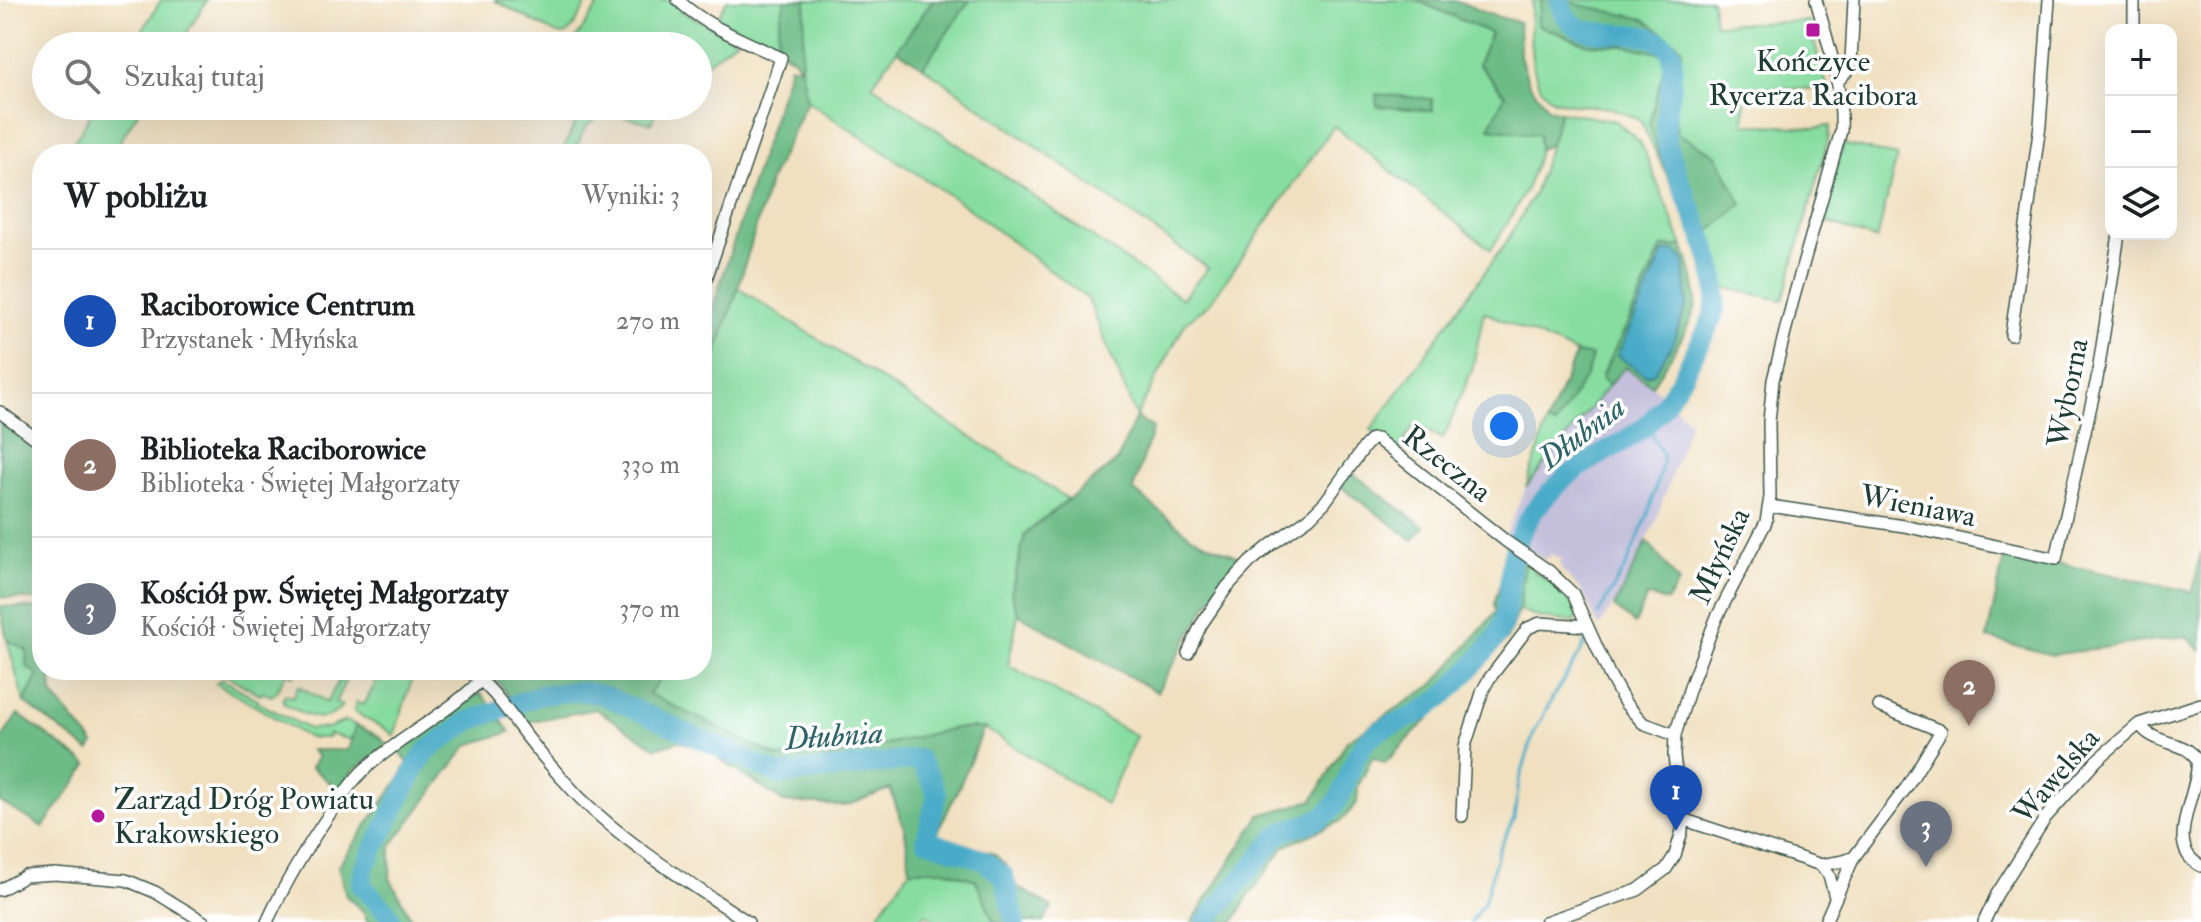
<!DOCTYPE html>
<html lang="pl">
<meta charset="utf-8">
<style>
:root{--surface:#fff;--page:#f6f6f6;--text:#202124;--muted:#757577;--line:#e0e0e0;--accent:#1a73e8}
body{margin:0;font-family:"IM FELL Double Pica",serif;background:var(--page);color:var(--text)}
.controls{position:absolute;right:24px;top:24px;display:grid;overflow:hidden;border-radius:16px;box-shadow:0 8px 32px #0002}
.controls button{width:72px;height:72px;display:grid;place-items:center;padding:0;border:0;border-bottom:2px solid var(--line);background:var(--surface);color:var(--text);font:40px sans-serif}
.you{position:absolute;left:1504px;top:426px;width:28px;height:28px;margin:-20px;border:6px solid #fff;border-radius:50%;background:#1a73e8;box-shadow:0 0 0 12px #1a73e833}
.badge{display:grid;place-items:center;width:52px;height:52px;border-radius:50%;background:var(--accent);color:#fff;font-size:26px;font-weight:700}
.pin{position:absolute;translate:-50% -66px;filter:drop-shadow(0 2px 4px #0008)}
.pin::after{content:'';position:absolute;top:42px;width:28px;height:24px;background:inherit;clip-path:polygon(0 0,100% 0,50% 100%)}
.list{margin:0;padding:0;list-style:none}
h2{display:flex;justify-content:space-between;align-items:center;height:104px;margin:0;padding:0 32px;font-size:34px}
h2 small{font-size:26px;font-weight:400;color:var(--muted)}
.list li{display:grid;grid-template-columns:52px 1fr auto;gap:24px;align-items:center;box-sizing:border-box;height:144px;padding:0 32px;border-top:2px solid var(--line)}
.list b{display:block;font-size:30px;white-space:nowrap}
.list p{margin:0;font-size:26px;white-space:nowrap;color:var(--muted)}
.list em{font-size:26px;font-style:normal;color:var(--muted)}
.icon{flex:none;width:44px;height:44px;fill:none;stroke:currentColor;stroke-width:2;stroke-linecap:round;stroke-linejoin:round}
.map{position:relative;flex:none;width:2201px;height:922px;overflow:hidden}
.search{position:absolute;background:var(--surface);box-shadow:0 8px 32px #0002;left:32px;top:32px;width:680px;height:88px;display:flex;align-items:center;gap:20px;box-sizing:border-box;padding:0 28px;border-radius:44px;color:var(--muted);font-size:30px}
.panel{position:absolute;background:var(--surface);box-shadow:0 8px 32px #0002;left:32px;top:144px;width:680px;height:536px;border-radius:32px}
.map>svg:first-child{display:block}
.industrial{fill:#c4c0db}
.green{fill:#87dda0;stroke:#538d6a;stroke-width:2}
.forest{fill:#6dbc86;stroke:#467c5d;stroke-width:2}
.water{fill:#49abc8;stroke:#34747e;stroke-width:2}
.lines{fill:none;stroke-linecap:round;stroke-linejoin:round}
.stream{stroke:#49abc8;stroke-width:3}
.river{stroke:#49abc8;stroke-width:20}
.minor-casing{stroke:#3e5549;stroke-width:14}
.minor{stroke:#fff;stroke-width:11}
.poi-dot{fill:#b5179e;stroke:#fff;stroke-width:3}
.labels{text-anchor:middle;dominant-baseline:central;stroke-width:7;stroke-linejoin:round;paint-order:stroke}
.poi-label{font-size:30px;fill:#1f3d34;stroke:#fff}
.street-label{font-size:30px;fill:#1f3d34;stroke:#fff}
.water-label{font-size:32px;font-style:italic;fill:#2e6468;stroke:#fff}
</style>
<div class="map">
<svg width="2201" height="922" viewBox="0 0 2201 922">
<rect width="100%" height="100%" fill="#fff"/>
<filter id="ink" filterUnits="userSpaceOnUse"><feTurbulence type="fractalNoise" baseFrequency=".0125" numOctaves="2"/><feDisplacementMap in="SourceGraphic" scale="16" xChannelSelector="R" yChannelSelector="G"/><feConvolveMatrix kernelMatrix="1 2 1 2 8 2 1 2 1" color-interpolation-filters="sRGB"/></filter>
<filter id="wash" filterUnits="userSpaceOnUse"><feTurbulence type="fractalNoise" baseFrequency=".006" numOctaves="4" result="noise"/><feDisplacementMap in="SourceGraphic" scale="32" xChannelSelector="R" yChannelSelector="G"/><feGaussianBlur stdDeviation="1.8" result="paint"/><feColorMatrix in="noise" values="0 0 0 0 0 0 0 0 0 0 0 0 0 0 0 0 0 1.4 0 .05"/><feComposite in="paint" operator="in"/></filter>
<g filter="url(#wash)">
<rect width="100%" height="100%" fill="#f0e0c0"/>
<path class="industrial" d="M1625 367 1652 385 1690 421 1655 523 1624 589 1599 627 1582 591 1561 569 1560 563 1562 559 1551 554 1548 558 1543 559 1527 548 1522 549 1505 535 1526 487Z"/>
<path class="green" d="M161 0H207L179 46H133Z
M494 0H589L572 29 565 35 557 34Z
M602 0H669L685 13 736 40 698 70V46H571Z
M727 0H785L779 25 777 48 717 18Z
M806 0H933L872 85 1182 299 1208 268 923 67 970 0H1416L1491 33 1478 64 1540 135C1539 178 1512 214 1491 250L1334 126 1210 303 1186 322 1136 417 1088 299 961 203 807 101 801 68Z
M1533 0H1541L1537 24 1587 44 1624 45 1667 55 1650 124 1664 169 1640 120C1630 116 1620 111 1610 108 1595 105 1567 106 1554 100 1526 87 1529 25 1533 0Z
M1574 0H1712L1715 24 1809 21 1824 78 1829 89 1746 88 1744 124 1814 128 1830 126 1828 140 1783 300 1725 288 1709 230 1742 204 1716 155 1677 133 1675 115 1682 47 1575 4Z
M96 106H142L112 154H54L57 149 67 153Z
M583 106H659L651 123 605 112 585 128 573 154H561Z
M1560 112 1616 121 1641 143 1683 246 1662 247 1628 323 1601 376 1609 385 1526 487 1547 423 1555 426 1591 357 1576 353 1484 312 1472 370 1443 439 1415 424 1398 451 1371 430 1507 241 1535 192Z
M1843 144 1897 156 1877 240 1824 221Z
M738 288 1068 499 1025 534 1011 594 1018 614 1008 665 1136 736 1106 804 984 728H955L826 758 778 757 648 694 667 670H702V397Z
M1525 562 1534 566V571L1546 580 1549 578 1568 596 1578 616 1573 622 1541 618 1519 610Z
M7 640 27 650 38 675 24 702Z
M226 670H296L293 676 286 673 276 693 271 696 262 692 261 695 224 674Z
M382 670H415L394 736C383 723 365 723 354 710L356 702 364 705Z
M222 679 258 700 257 702 309 729 328 728 345 721 356 725 351 740 329 734 328 738H309L216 683Z
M340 679 345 682 335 702 342 706C325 727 305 715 285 704L283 698 285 694 293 697 298 686 327 702Z
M910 870H945L976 880 994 922H939L925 914 919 922H895L879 913Z"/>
<path class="forest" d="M785 0H806L801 68 807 101 770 180 738 288 702 397V341L790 66 800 67 795 60 777 48 779 25Z
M933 0H970L923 67 897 50Z
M1416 0H1455L1491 15 1519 22 1520 56 1529 84 1549 109 1560 112 1550 145 1539 149V135L1489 128 1505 95 1478 64 1491 33Z
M1541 0H1574L1575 4 1644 19 1682 47 1675 115 1677 133 1716 155 1742 204 1714 228 1695 237 1664 169 1649 124 1667 55 1624 45 1587 44 1537 25Z
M1376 94 1432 99 1433 111 1377 106Z
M1683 246C1689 260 1699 294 1695 308 1688 332 1666 364 1652 385L1625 367 1609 385 1601 377 1628 323 1662 247Z
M1576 353 1592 356 1586 376 1555 426 1547 423Z
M0 416 42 446V600L0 597Z
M1136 417 1153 428 1133 490 1192 537 1244 559 1207 605 1157 692 1018 614 1011 594 1025 534 1117 461Z
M1351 472 1424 527 1413 540 1341 487Z
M1647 541 1679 582 1667 601 1647 596 1635 624 1614 607Z
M1510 550 1525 562 1519 610 1507 639 1455 696 1432 715 1385 763 1373 757 1358 786 1357 803 1341 821 1285 846 1247 898 1234 922H1192L1260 815 1313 800 1347 741 1434 684 1496 612 1494 604Z
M2005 552 2193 592 2201 552V651L2186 636 2052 655 1987 638Z
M0 606 42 609V670H51L52 694 94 744 89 751 24 702 38 675 26 666 27 650 7 640Z
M486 670H575L586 679 613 670H667L649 694 778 757 826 758 955 728H984L960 785 936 835 994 854 1007 866 1011 883 1052 907 1044 922H994L976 880 945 870H910L905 831 890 789 845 806 784 802 711 753 680 741 656 748 596 709 527 722 499 683Z
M481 693 510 732 468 745 391 846 390 878 413 922H367L364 912 346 896 338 866 400 778 408 762 399 751 467 699Z
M18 714 88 765 43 827 0 802V741Z
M356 725 380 737 387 745 353 771 339 790 311 767 318 757 311 750H348Z"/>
<path class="water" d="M1675 251 1684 259 1687 304 1672 345 1654 373 1646 375 1617 356 1664 252Z"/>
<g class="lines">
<path class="stream" d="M1598 614 1626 566 1648 514 1661 470 1663 455 1646 425
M1470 922 1484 903 1499 849 1514 818 1519 782 1534 733 1553 697 1582 650 1586 639"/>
<path class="river" d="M391 922 388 913 361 885 364 868 417 765 427 751 469 721 540 695 579 691 603 695 780 775 918 759 929 776 937 794 926 840 981 859 1004 876 1015 922
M1206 922 1278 835C1293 825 1313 826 1327 813 1350 794 1348 755 1372 736 1385 725 1400 723 1415 715 1441 702 1458 682 1478 660 1485 651 1494 642 1500 631 1510 608 1508 584 1512 560 1515 542 1526 520 1538 506 1548 494 1560 481 1573 472 1595 456 1622 445 1644 427 1666 408 1682 378 1695 352 1702 338 1712 324 1715 308 1724 260 1677 191 1667 141 1661 111 1678 77 1671 52 1645 14 1569 57 1560 0"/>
</g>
</g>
<g filter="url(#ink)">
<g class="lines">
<defs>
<path id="minor" d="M678 0C706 27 746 41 781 58L702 291
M2134 30V0
M1838 81 1848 70 1851 62 1854 0
M2011 335 2040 125 2049 0
M0 412 42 443
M1770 506 1904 526 2056 559 2097 379 2119 234
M1188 653 1201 625 1227 587 1250 562 1272 544 1309 518 1325 502 1365 446 1372 439H1377L1507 542 1549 571 1573 594 1609 674 1625 703 1643 723 1675 735
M466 670C491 685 506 709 524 733 541 755 560 777 580 798 630 847 690 883 748 922
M2139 724C2142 727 2145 731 2148 733 2163 745 2187 742 2197 760 2201 791 2161 846 2201 866
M1462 816 1465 746 1483 690 1489 679 1528 628 1540 623 1587 626
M1682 819 1821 865 1829 875 1835 897
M1821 865 1844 861 1854 857 1906 788 1941 731 1879 706
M0 890 25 876 55 874 126 880 155 892 204 922
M267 922C286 881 309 843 335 806 345 793 353 779 366 768 405 733 455 711 490 670
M1545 922 1638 890 1666 869 1675 855 1682 831V819L1674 756 1675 735 1691 684 1716 619 1766 522 1770 497 1769 422 1773 380 1793 300 1841 131C1843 86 1828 43 1816 0
M1825 922 1854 857
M1984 922 1997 894 2046 817 2097 760 2139 724 2201 704"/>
</defs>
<use href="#minor" class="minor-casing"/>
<use href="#minor" class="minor"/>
</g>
</g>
<g class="poi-dot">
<rect x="1805" y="22" width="16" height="16" rx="4"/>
<circle cx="98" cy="816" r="8"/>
</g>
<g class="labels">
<g class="poi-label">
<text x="1813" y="61">Kończyce<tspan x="1813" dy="34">Rycerza Racibora</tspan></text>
<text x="114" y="799" text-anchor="start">Zarząd Dróg Powiatu<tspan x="114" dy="34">Krakowskiego</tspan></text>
</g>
<g class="street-label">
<text transform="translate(2068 393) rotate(-79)">Wyborna</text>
<text transform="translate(1447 464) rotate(38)">Rzeczna</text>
<text transform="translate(1918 506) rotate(11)">Wieniawa</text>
<text transform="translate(1720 556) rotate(-65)">Młyńska</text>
<text transform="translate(2056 776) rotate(-49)">Wawelska</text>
</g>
<g class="water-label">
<text transform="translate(1582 433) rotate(-37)">Dłubnia</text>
<text transform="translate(834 736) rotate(-4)">Dłubnia</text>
</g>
</g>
</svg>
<div class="controls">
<button>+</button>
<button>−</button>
<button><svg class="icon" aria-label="layers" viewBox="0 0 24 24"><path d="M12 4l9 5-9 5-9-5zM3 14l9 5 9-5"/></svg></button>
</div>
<div class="you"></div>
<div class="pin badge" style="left:1676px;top:831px;background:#1a4fb4">1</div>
<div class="pin badge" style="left:1969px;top:726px;background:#8d6e63">2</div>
<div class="pin badge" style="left:1926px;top:867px;background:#6b7280">3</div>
<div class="search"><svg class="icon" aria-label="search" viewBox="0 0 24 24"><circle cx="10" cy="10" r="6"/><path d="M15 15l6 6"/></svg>Szukaj tutaj</div>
<section class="panel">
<h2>W pobliżu<small>Wyniki: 3</small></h2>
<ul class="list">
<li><span class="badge" style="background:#1a4fb4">1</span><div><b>Raciborowice Centrum</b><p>Przystanek · Młyńska</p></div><em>270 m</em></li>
<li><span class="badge" style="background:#8d6e63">2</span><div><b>Biblioteka Raciborowice</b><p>Biblioteka · Świętej Małgorzaty</p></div><em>330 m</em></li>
<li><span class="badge" style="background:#6b7280">3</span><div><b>Kościół pw. Świętej Małgorzaty</b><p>Kościół · Świętej Małgorzaty</p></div><em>370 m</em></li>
</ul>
</section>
</div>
